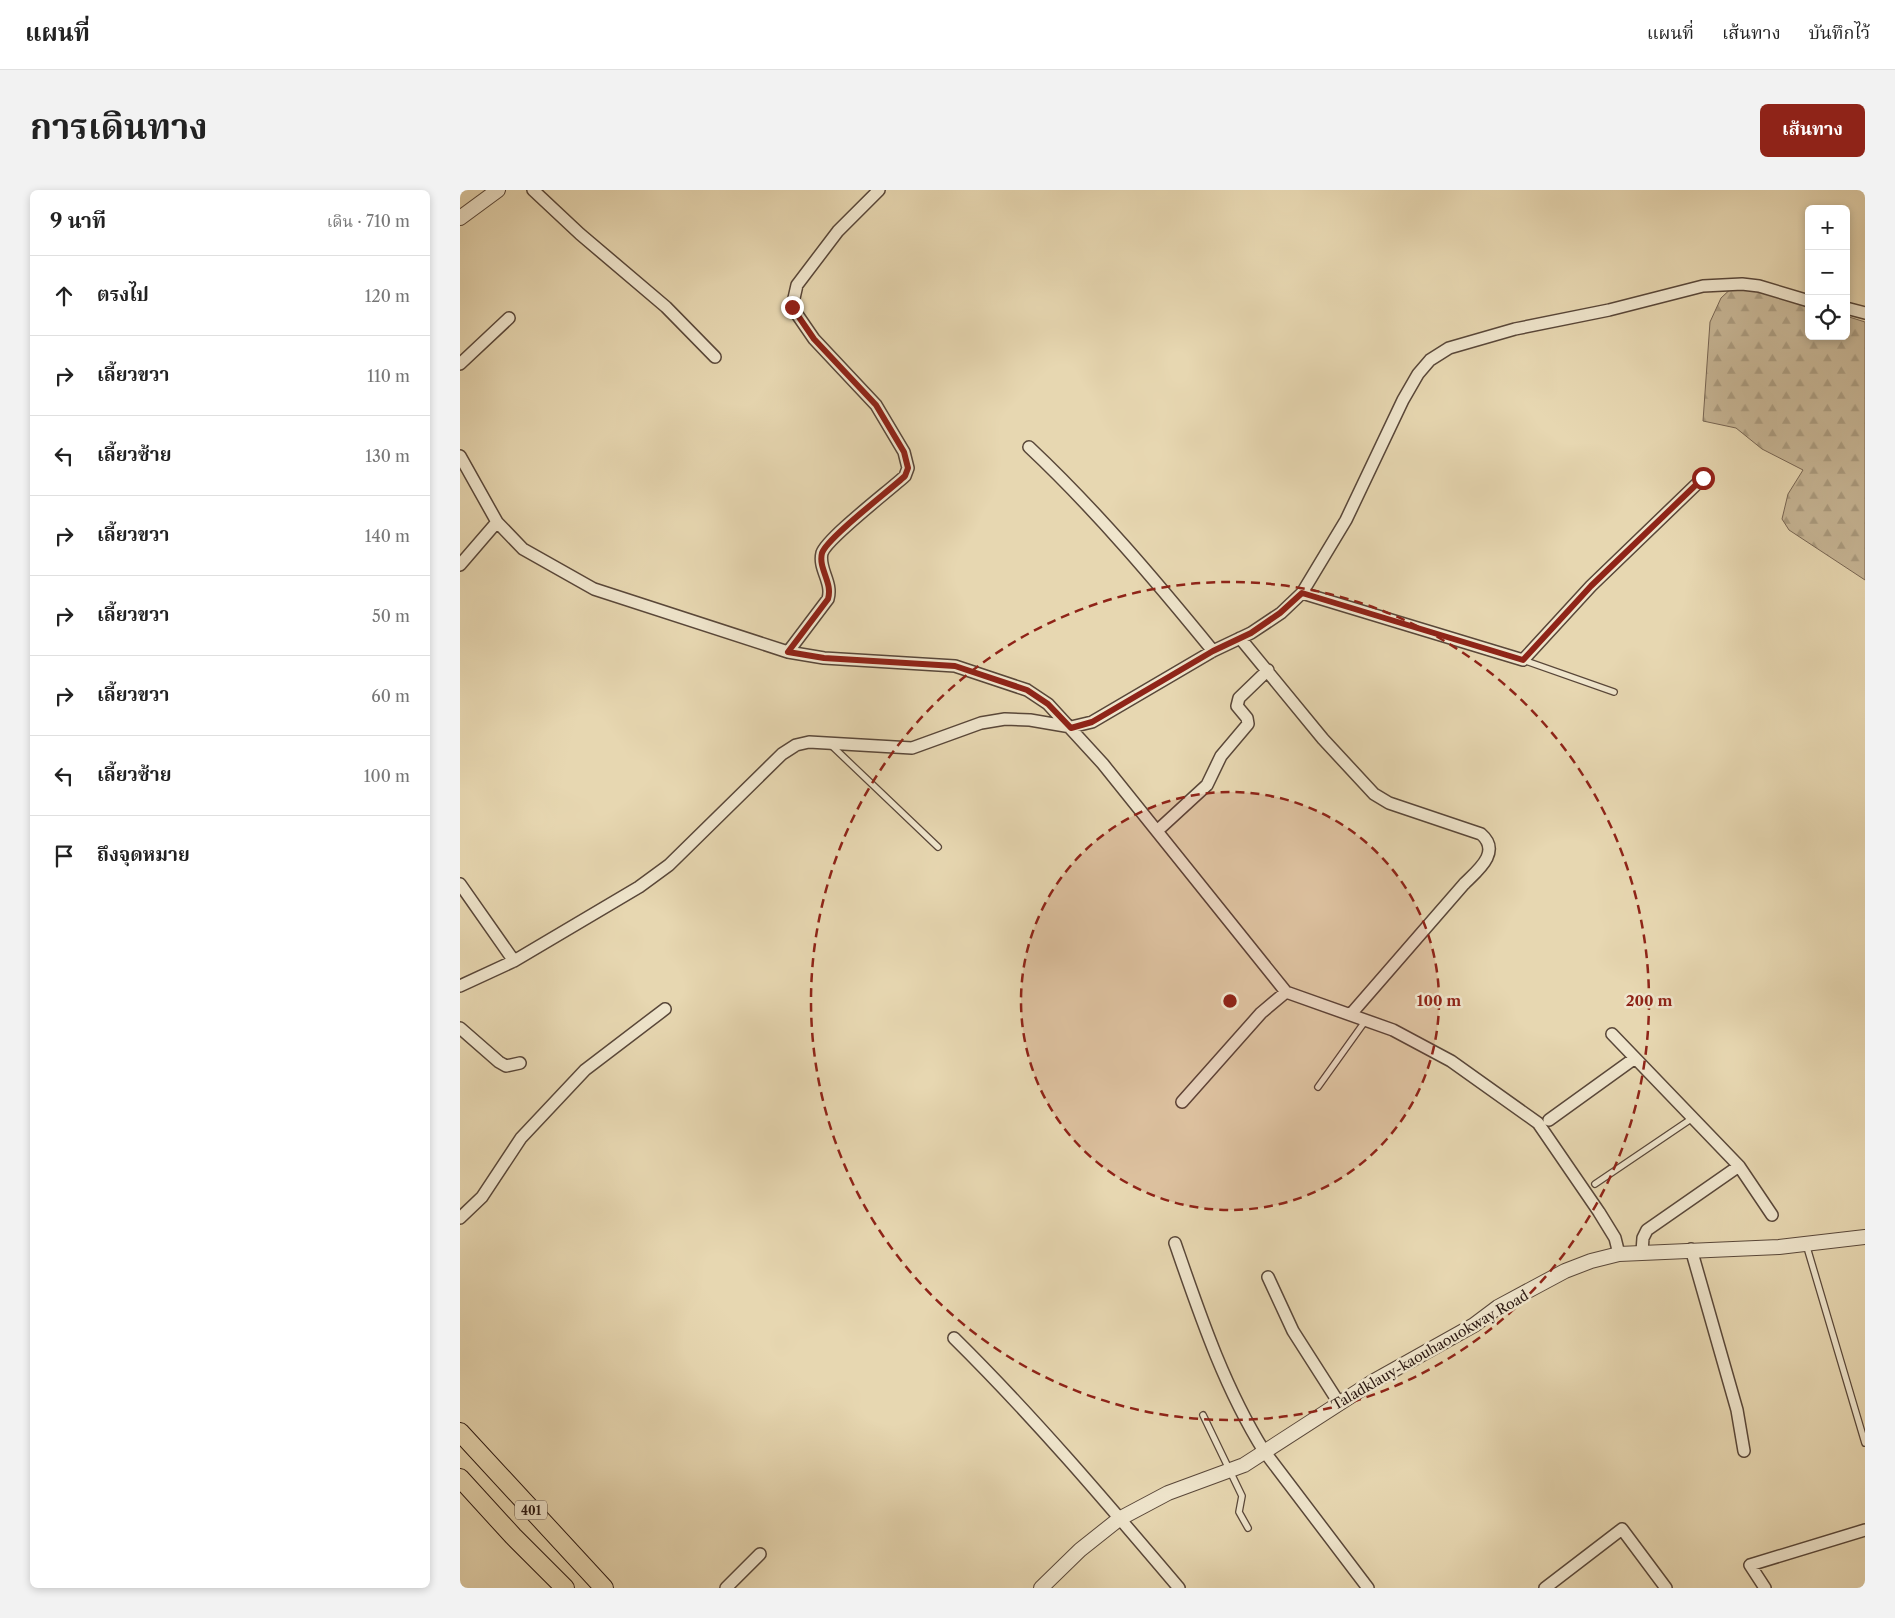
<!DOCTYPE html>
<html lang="th">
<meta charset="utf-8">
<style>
:root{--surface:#fff;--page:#f2f2f2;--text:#222;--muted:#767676;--line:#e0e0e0;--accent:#8f2418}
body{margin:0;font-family:"Libre Caslon Text","Noto Serif Thai",serif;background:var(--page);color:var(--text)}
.controls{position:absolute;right:15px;top:15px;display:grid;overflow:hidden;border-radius:8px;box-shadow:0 2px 8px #0003}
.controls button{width:45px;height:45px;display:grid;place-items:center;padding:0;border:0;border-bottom:1px solid var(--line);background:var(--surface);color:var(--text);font:25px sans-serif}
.stop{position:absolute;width:15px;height:15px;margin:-11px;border:4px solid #8f2418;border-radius:50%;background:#fff}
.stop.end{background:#8f2418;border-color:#fff;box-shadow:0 1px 5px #0008}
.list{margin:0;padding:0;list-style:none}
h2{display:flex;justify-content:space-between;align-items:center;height:65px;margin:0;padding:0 20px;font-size:21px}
h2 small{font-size:16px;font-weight:400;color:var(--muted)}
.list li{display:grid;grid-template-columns:32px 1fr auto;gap:15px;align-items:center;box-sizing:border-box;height:80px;padding:0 20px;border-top:1px solid var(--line)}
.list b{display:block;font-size:19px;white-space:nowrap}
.list em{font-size:16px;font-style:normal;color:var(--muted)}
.icon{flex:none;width:28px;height:28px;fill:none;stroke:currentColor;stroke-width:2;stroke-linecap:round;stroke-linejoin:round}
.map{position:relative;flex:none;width:1405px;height:1398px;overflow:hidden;border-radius:8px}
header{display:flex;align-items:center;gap:30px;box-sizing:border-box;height:70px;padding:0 25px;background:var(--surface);border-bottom:1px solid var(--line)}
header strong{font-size:24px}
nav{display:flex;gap:28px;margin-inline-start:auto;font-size:18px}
.intro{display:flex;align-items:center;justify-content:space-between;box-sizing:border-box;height:120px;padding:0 30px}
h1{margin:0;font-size:35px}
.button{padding:12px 22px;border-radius:8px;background:var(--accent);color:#fff;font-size:18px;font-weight:700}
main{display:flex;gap:30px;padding:0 30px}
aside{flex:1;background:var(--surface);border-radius:8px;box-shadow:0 2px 8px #0003}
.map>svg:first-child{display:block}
.forest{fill:url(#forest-firs);stroke:#786654}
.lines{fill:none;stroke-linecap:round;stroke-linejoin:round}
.service-casing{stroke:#594739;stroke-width:8}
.minor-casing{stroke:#594739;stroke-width:14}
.tertiary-casing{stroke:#594739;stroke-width:16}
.primary-casing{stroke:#2a1711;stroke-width:20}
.service{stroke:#efe5cc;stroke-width:5.5}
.minor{stroke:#efe5cc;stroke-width:11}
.tertiary{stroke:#efe5cc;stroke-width:14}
.primary{stroke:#e7d7b1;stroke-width:18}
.route{stroke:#8f2418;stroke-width:6}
.ring{fill:none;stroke:#8f2418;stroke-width:2.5;stroke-dasharray:9 6}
.labels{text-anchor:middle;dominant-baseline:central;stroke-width:5;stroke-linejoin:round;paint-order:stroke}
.shield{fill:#efe5cc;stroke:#655549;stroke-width:1}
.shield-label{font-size:12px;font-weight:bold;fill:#2a1711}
.street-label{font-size:14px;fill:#2a1711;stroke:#efe5cc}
.centre{fill:#8f2418;stroke:#efe5cc;stroke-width:2.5}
.ring-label{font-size:15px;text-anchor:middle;font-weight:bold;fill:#8f2418;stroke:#efe5cc;stroke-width:5;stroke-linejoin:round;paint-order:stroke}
</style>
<header>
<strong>แผนที่</strong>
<nav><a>แผนที่</a><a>เส้นทาง</a><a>บันทึกไว้</a></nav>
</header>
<div class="intro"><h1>การเดินทาง</h1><a class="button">เส้นทาง</a></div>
<main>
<aside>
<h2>9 นาที<small>เดิน · 710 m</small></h2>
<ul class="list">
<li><svg class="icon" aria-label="ahead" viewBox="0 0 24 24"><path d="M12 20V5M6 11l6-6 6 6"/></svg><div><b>ตรงไป</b></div><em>120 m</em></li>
<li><svg class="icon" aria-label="right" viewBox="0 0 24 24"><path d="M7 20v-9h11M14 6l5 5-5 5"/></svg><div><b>เลี้ยวขวา</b></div><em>110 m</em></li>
<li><svg class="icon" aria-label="left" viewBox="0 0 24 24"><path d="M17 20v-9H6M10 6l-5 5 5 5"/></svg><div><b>เลี้ยวซ้าย</b></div><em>130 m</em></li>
<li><svg class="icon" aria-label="right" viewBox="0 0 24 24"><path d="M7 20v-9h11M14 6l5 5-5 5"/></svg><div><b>เลี้ยวขวา</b></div><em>140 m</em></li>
<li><svg class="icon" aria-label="right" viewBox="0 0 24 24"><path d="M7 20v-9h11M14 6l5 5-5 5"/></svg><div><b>เลี้ยวขวา</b></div><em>50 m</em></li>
<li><svg class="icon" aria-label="right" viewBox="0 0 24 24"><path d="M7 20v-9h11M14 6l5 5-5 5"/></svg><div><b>เลี้ยวขวา</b></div><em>60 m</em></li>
<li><svg class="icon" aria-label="left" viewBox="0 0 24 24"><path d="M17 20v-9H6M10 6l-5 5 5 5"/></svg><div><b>เลี้ยวซ้าย</b></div><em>100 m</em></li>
<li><svg class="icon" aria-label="arrive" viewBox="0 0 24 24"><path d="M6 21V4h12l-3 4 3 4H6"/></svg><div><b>ถึงจุดหมาย</b></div></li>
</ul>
</aside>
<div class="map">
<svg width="1405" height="1398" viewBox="0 0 1405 1398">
<defs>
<pattern id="forest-firs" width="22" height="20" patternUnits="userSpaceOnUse" patternTransform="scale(1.25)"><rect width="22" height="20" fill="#c7b696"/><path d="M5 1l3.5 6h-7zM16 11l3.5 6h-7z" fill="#ab9c80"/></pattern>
</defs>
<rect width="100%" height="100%" fill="#e7d7b1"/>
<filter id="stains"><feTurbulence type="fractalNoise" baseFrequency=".004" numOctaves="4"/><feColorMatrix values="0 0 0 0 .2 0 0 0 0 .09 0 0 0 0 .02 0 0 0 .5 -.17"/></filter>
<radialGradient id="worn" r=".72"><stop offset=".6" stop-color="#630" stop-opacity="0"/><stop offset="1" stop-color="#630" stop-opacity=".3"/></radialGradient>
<path class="forest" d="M1276 94 1349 115V146H1386V126L1405 132V390L1329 340 1322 329 1328 304 1343 280 1302 259 1276 238 1243 231 1250 132 1261 108Z"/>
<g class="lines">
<defs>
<path id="service" d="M1063 470 1154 502
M371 555 478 657
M858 897 906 830
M1135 994 1234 927
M1346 1054 1405 1253
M743 1225 782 1306 779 1322 788 1338"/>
<path id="minor" d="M73 0 120 44 206 117 255 167
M1386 118 1405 123
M0 174 49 128
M569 257C636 320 695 390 753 461
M0 266 37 332 63 359 134 399 328 462 364 468 495 476 567 500 588 514 643 574 826 802 933 840 991 871 1078 933 1139 1022 1155 1048 1159 1064
M0 375 37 332
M842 403 1063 470 1131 396 1243 288
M780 448 863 549 914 604 929 613 1021 644C1042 662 1017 681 1004 694L891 824
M328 462 368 409C373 392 358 379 362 363 367 348 430 300 445 286L448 278 444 262 416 215 354 149 332 117 337 95 378 41 419 0
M697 641 747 595 761 566 788 534 787 528 777 516 779 508 808 480
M0 694 54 771
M0 796 54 771 179 697 209 675 322 564 336 555 349 552 452 558 521 533 545 529 570 530 611 537 632 532 753 461 791 443 821 423 842 403 886 330 943 210 958 184 970 170 989 158 1055 139 1149 120 1243 96 1282 94 1299 96 1349 111
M0 838 39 872 46 876 60 873
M1152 844 1279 976 1312 1025
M722 912 801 823 826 802
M1089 930 1175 868
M0 1028 22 1007 61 948 125 880 205 819
M715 1053C740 1125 764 1197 804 1261L908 1398
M1231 1059 1277 1220 1284 1261
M1182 1062 1183 1048 1187 1040 1279 976
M808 1087 833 1141 879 1213
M494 1148C574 1227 646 1312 719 1398
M266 1398 300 1364
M1085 1398 1162 1339 1206 1398
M1305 1398 1290 1375 1405 1340"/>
<path id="tertiary" d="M0 28 38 0
M581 1398 620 1360 659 1329 708 1303 784 1275 914 1191 1014 1135 1038 1117 1105 1081 1131 1071 1159 1064 1319 1057 1405 1047"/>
<path id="primary" d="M0 1242 144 1398
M0 1288 53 1346 105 1398"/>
</defs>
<use href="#service" class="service-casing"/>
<use href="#minor" class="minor-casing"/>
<use href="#tertiary" class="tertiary-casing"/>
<use href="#primary" class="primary-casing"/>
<use href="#service" class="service"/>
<use href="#minor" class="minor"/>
<use href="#tertiary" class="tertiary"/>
<use href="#primary" class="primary"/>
</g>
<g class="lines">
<path class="route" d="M332 117 354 149 416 215 444 262 448 278 445 286C430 300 367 348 362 363 358 379 373 392 368 409L328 462 364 468 495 476 567 500 588 514 611 538 632 532 753 461 791 443 820 423 842 403 1063 470 1131 396 1243 288"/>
</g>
<circle cx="770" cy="811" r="209" fill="#8f2418" fill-opacity=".12"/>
<g class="ring">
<circle cx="770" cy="811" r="209"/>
<circle cx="770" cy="811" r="419"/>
</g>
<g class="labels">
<rect class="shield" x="55" y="1310.5" width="32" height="19" rx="4"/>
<g class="shield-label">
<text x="71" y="1320">401</text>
</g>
<g class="street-label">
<text transform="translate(970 1160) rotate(-30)">Taladklauy-kaouhaouokway Road</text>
</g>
</g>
<circle cx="770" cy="811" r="8" class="centre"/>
<g class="ring-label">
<text x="979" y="816">100 m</text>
<text x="1189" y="816">200 m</text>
</g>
<rect width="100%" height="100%" filter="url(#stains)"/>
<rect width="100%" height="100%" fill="url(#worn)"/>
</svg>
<div class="controls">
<button>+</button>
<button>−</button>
<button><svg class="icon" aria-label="locate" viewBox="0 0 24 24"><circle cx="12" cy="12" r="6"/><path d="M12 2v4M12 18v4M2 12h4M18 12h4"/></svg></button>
</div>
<div class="stop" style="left:1243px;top:288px"></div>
<div class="stop end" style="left:332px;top:117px"></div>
</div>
</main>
